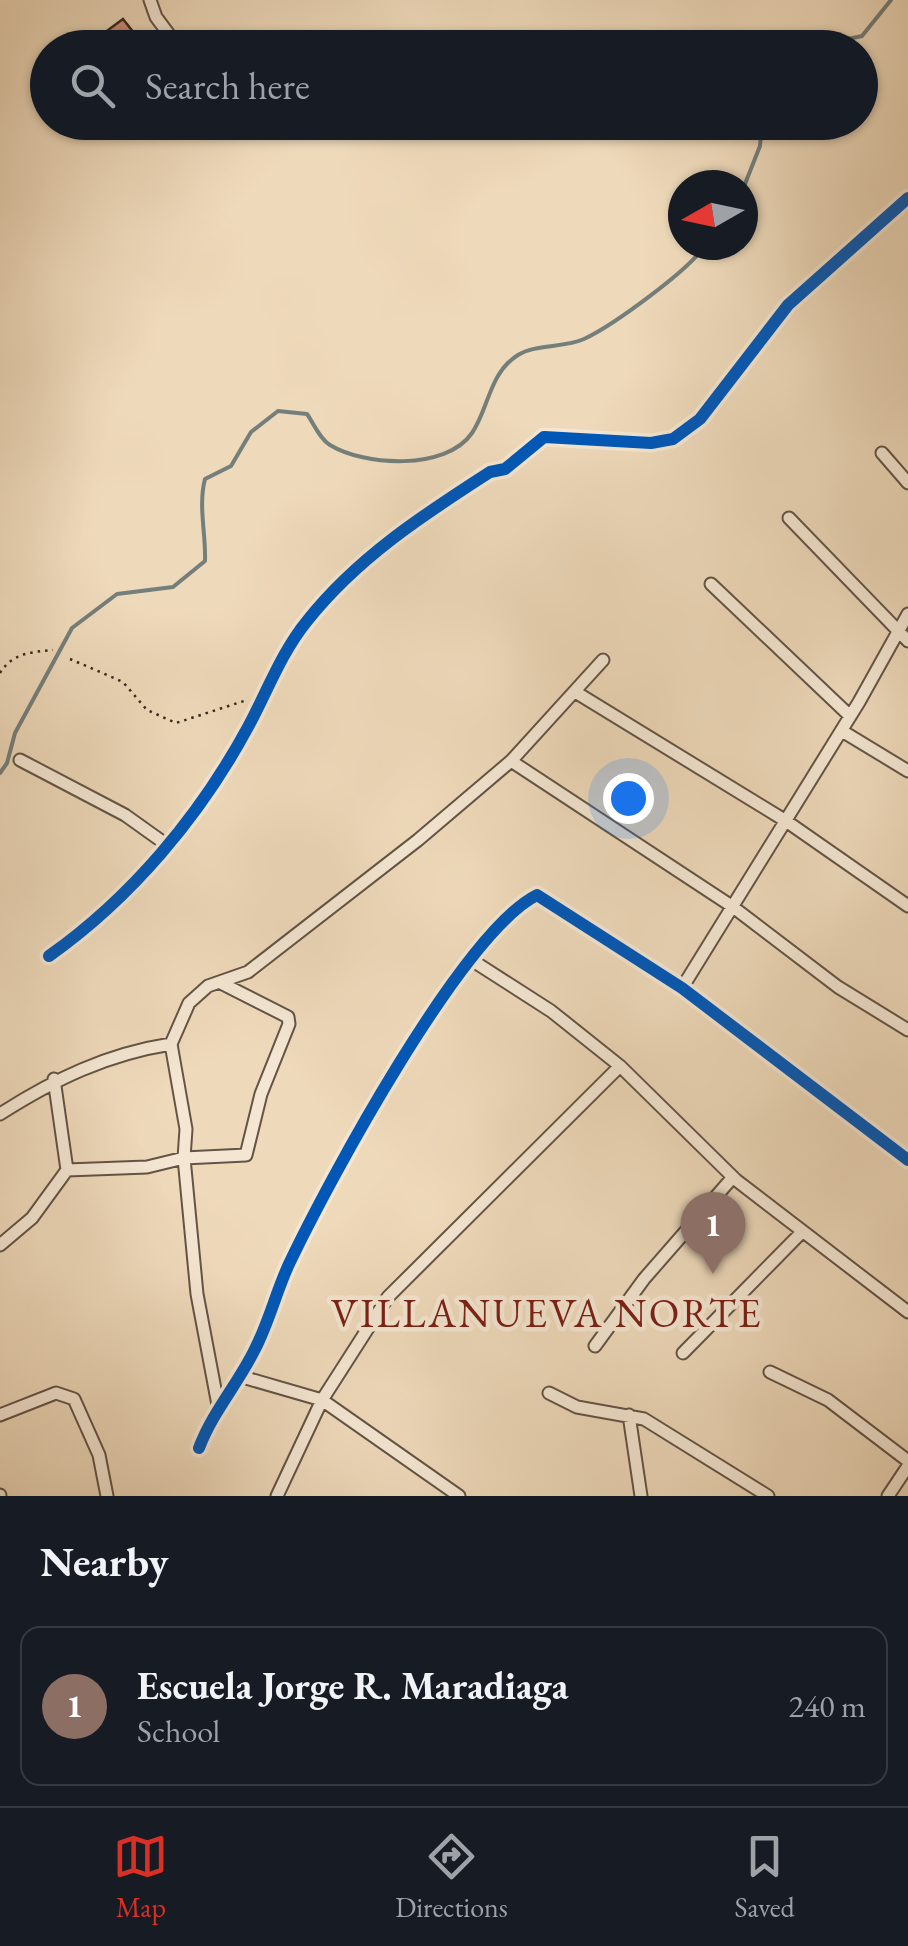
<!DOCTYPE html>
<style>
:root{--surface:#171b24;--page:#20242c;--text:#f1f3f6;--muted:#9ea1a6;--line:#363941;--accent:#d93025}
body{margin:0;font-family:"EB Garamond",serif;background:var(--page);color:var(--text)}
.compass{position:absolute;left:668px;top:170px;width:90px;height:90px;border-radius:50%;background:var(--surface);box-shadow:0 2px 8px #0004;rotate:261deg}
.you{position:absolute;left:628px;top:798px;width:35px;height:35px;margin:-25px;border:8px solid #fff;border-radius:50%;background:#1a73e8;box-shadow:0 0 0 15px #1a73e833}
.badge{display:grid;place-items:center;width:65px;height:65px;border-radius:50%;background:var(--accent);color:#fff;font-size:32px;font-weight:700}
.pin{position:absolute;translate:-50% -82px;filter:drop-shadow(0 2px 5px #0008)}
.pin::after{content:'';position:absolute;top:52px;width:35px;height:30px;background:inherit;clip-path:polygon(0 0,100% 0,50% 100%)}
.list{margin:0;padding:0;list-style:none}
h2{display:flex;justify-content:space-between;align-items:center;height:130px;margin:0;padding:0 40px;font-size:42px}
h2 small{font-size:32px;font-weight:400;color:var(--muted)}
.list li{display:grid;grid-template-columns:65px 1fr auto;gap:30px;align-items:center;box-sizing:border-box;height:160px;margin:0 20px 20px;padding:0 20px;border:2px solid var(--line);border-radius:20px}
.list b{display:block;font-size:38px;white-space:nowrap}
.list p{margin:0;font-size:32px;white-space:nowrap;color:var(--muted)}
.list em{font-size:32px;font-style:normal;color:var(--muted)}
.icon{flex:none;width:55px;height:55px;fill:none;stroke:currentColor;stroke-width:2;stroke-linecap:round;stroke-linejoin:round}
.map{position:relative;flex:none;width:908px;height:1496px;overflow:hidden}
.search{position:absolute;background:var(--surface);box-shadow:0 2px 8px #0004;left:30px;right:30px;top:30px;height:110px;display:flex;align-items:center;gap:25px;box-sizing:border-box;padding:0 35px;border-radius:55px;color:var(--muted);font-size:38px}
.sheet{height:310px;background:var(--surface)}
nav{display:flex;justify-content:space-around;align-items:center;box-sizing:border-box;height:140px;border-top:2px solid var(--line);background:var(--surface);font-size:28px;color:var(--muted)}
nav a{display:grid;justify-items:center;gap:5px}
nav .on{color:var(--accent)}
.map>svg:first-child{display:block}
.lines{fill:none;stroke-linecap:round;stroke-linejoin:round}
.stream{stroke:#747e7b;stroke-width:4}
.building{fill:#d0907b;stroke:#35281f;stroke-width:2.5}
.minor-casing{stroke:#635446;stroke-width:15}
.path{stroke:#35281f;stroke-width:2.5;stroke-dasharray:2.5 5;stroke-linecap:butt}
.minor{stroke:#f4e6d2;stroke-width:11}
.cycleway-casing{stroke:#f4e6d2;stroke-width:19}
.cycleway{stroke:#0057b8;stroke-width:12}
.labels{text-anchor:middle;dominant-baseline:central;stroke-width:9;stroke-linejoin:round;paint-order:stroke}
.neighbourhood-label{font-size:40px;letter-spacing:2.5px;fill:#7a1f14;stroke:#f4e6d2}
</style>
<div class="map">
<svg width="908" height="1496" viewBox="0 0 908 1496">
<rect width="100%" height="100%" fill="#eed9ba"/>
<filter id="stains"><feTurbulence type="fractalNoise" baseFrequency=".002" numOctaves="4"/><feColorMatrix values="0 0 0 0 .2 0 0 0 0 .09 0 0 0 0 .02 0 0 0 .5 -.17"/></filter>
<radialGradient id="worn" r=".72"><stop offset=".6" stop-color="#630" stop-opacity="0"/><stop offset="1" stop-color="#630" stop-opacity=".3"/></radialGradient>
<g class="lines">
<path class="stream" d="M806 48 862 36 891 0
M743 189 760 146 762 122
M0 773 7 763 15 733 72 628 117 594 173 587 205 561C206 533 198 506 205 479L231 466 251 432 278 411 307 414C314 424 320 439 330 445 364 466 446 471 472 433 489 408 489 373 518 355 535 344 564 348 584 339 612 326 691 269 705 245"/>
</g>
<path class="building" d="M123 19 134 33 118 45 104 33Z"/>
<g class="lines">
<defs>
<path id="minor" d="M150 0 156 17 179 48
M882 453 908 483
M789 518 908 641
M711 584 850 716
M577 693 786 821 908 906
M842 731 908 771
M20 760 125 815 167 845
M511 761 733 907 838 987 908 1030
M49 956C131 898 200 816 248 727 267 692 281 653 307 621 357 558 423 515 490 472L505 469 544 437 651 443 673 439 700 419 788 305 908 198
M470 959 551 1011 620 1066 736 1180 908 1312
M682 988 859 702 908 614
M0 1114C55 1079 107 1054 171 1044
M67 1170 147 1167 184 1158 246 1155 261 1094 289 1024 288 1017 221 983
M0 1245 32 1218 67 1170 54 1079
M595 1346 644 1279 733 1177
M683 1353 802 1232
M770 1372 828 1400 908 1461
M239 1376 322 1400 459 1496
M549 1393 577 1407 644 1419 768 1496
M218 1405 197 1294 184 1158 186 1129 171 1044 189 1003 208 986 248 972 418 840 511 761 603 660
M0 1415 56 1393 74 1399 99 1455 107 1496
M629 1415 641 1496
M199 1448C213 1411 238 1384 255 1349 269 1322 276 1292 289 1264 328 1182 462 933 537 895L682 988 908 1160
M0 1495V1496
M277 1496 322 1400 388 1297 620 1066
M888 1496 908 1466"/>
</defs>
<use href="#minor" class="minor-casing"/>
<path class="path" d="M70 659 123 682 147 710 176 723 247 700
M0 673C12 653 32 652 53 650"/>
<use href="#minor" class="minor"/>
<defs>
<path id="cycleway" d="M49 956C131 898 200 816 248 727 267 692 281 653 307 621 357 558 423 515 490 472L505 469 544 437 651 443 673 439 700 419 788 305 908 198
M199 1448C213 1411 238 1384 255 1349 269 1322 276 1292 289 1264 328 1182 462 933 537 895L682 988 908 1160"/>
</defs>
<use href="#cycleway" class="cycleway-casing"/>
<use href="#cycleway" class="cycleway"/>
</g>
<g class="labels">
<g class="neighbourhood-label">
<text x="547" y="1313">VILLANUEVA NORTE</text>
</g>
</g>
<rect width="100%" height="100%" filter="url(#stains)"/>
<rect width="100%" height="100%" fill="url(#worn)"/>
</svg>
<svg class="compass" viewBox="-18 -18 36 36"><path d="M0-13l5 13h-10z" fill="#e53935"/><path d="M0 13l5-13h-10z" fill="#9ea1a6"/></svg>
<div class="you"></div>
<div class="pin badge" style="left:713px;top:1274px;background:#8d6e63">1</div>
<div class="search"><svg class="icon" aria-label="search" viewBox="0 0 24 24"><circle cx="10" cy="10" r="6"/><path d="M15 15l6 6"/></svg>Search here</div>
</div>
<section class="sheet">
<h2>Nearby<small></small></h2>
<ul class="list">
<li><span class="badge" style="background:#8d6e63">1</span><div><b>Escuela Jorge R. Maradiaga</b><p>School</p></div><em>240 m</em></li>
</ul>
</section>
<nav>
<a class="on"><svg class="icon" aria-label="map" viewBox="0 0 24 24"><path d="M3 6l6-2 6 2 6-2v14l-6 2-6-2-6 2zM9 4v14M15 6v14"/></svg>Map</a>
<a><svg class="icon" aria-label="directions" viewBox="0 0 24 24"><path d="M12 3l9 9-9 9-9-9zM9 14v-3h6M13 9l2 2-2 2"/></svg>Directions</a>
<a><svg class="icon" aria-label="saved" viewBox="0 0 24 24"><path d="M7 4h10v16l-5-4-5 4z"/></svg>Saved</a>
</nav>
